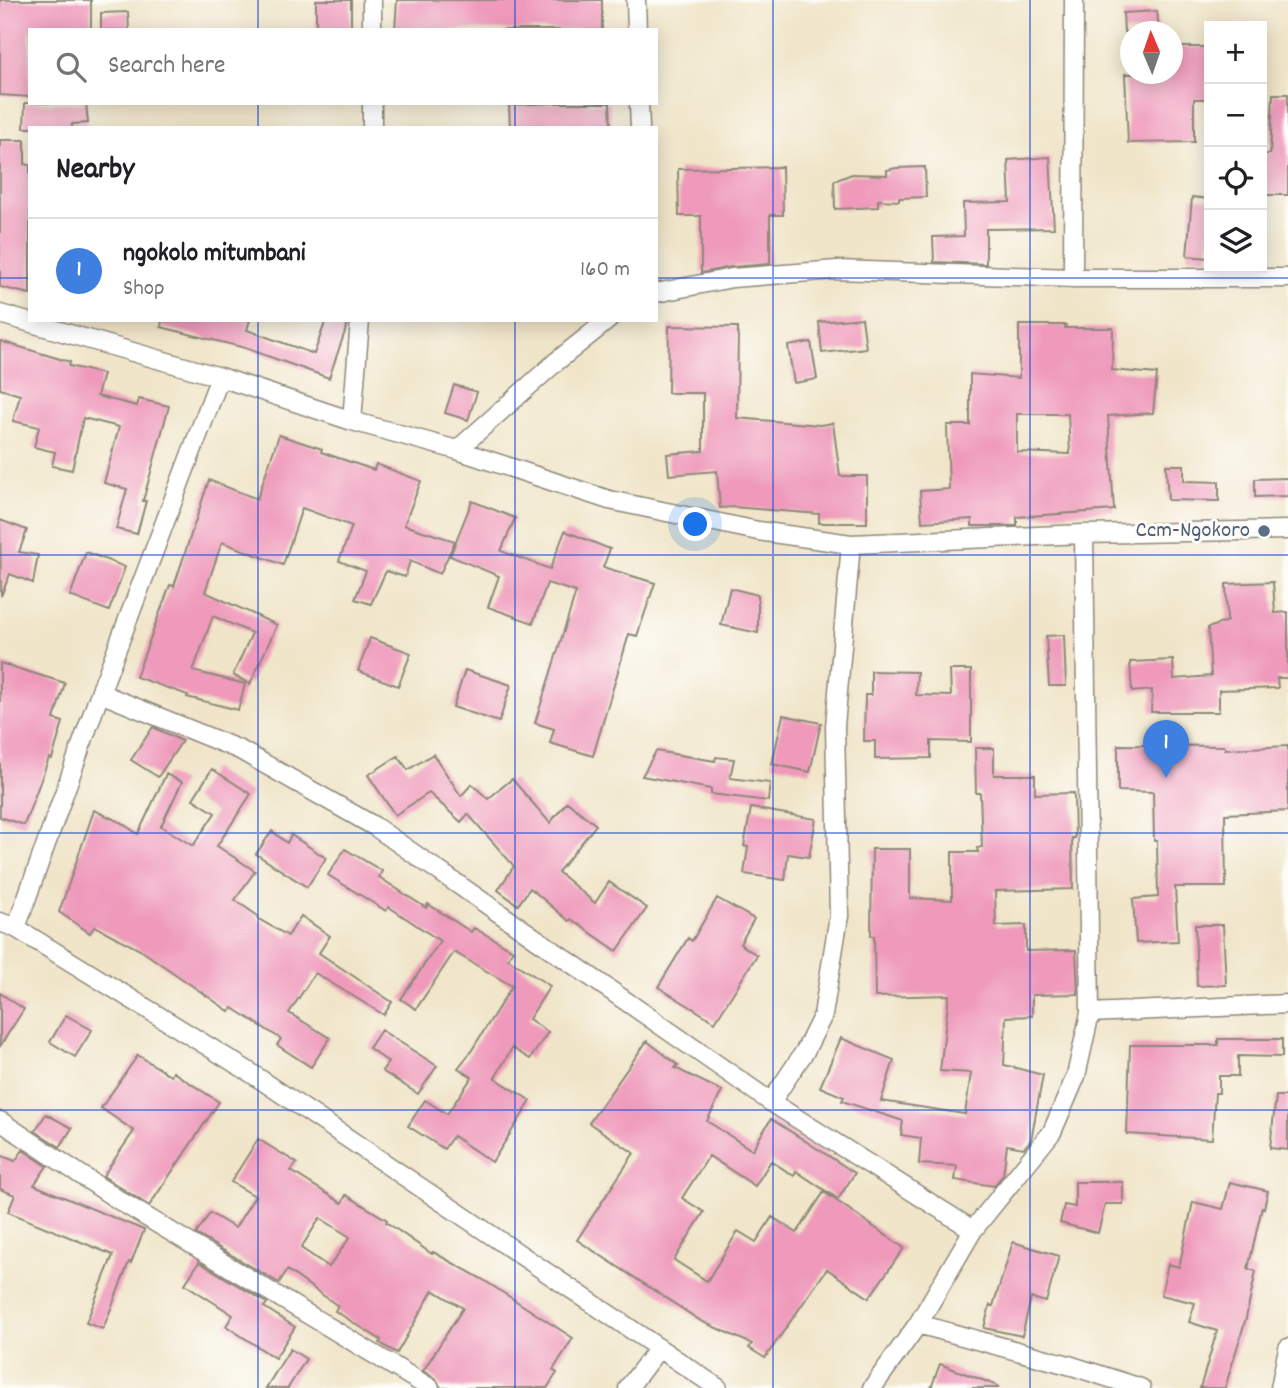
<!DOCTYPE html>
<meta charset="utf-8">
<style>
:root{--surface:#fff;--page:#f6f6f6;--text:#202124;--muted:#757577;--line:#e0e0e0;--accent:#b45309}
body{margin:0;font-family:Dekko,sans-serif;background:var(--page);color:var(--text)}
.controls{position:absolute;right:21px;top:21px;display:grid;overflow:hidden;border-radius:0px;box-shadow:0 4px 18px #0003}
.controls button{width:63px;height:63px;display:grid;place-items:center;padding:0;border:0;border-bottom:2px solid var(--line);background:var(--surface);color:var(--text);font:35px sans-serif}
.compass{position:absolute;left:1120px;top:21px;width:63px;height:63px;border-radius:50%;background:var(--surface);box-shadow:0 4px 18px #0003;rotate:358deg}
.you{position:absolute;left:696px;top:525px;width:24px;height:24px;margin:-18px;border:5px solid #fff;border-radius:50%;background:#1a73e8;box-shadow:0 0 0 10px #1a73e833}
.badge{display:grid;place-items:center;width:46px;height:46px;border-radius:50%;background:var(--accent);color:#fff;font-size:23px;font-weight:700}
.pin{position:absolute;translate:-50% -58px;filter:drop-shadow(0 2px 4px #0008)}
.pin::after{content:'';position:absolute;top:37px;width:24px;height:21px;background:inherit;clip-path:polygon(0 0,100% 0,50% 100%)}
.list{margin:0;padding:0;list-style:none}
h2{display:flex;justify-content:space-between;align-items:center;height:91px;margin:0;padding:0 28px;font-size:30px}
h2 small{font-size:23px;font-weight:400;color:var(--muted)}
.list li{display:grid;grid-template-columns:46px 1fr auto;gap:21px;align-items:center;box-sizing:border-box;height:105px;padding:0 28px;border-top:2px solid var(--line)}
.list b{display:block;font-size:26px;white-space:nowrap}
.list p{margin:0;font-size:23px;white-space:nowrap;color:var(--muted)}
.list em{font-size:23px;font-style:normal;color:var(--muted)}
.icon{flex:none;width:38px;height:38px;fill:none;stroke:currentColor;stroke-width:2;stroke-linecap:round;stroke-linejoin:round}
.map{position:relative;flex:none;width:1288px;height:1388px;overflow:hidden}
.search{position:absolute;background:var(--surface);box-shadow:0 4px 18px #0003;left:28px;top:28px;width:630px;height:77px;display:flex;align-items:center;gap:18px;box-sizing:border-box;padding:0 24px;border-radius:0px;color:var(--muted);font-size:26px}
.panel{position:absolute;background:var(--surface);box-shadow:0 4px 18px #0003;left:28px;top:126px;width:630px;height:196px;border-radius:0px}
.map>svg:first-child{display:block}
.building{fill:#ef9abb;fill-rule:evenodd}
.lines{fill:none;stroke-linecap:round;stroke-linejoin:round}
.minor-casing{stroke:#8e887a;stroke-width:21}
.minor{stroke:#fff;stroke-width:18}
.grid{fill:none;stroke:#1d4ed8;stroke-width:2;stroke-opacity:0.55}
.service-dot{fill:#5c6f8a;stroke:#fdfcf7;stroke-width:2.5}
.labels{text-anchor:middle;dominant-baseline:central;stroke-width:6;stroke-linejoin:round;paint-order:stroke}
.service-label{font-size:23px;fill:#4e5e75;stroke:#fdfcf7;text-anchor:end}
</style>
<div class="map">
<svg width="1288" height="1388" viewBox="0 0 1288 1388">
<rect width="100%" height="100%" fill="#fdfcf7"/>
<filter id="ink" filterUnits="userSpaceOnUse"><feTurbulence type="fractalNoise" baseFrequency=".0143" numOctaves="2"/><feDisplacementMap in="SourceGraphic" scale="14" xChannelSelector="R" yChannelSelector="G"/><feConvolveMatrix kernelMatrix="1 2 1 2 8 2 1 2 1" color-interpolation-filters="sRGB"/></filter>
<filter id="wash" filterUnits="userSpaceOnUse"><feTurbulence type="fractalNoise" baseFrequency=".00686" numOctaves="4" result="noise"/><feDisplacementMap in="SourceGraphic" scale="28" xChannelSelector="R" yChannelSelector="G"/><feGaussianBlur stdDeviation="1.57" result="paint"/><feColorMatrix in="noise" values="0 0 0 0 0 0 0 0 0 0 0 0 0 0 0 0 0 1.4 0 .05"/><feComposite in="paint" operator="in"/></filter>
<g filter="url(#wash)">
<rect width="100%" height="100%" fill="#f0e5c9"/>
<g id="blocks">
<path class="building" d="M0 0H91V28L30 29V97L0 95Z
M316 0H351V30H316Z
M397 0H602V30H395Z
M1157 11 1159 32H1124L1123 13Z
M128 12 129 30H101V13Z
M1172 47H1209V99H1194V142L1128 143 1125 74H1172Z
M1273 94H1288V195H1262V154H1270Z
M25 103H86L88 123 72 124V128H24Z
M556 103H610L611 128H510L509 105Z
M0 140H25V164L30 165V294L0 287Z
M1050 157 1054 228 986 229V264L934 262 933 237 964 236 963 203 1010 202 1008 160Z
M782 167 783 215H770V264L731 267 701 273V216H679L678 169Z
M925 167 926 197 899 198V201L878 200V207L835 209 834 181 852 174 887 175V170L896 168Z
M1192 197 1209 199 1208 258 1187 256Z
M862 318 866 348 822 353 819 322Z
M162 320H250L247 330 314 354 326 320H349L329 378 245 348 161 327Z
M1019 325H1066L1065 328H1113L1112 370 1157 374 1153 413 1108 416 1114 510 1017 517V526H972V519L922 522 920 491 949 489 947 425H970V374L1019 378ZM1017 414H1068L1070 454 1017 452Z
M669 326 738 327 737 418 820 425 833 423 840 476H867V523H819V514L733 507 720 508 717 471 669 475 667 454 703 451V393H668Z
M0 341 70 362 69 366 103 374 97 396 137 406 139 399 169 406 143 501H146L137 534 116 529 127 489 104 483 119 427 83 418 72 470 52 466 55 452 34 447 39 427 13 421 20 395 0 389Z
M811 342 817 379 794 383 788 346Z
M454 385 477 392 468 420 445 413Z
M279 435 322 449 321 452 374 470 376 464 421 481 404 525 455 541 440 574 410 561 405 577 386 571 371 604 355 599 366 571 339 561 352 526 302 508 283 565 222 542 205 592 277 625 250 684 233 675 252 633 213 616 193 671 245 684 238 710 187 697 188 695 136 677 170 585 174 586 209 480 257 499Z
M1166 465H1184V481L1219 482V501L1168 500Z
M1288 478V496L1255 497V479Z
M472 501 515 518 501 551 550 569 565 531 610 549 603 567 655 583 637 636 629 634 593 756 550 743 554 729 535 723 576 592 547 583 533 623 488 607 499 576 450 556Z
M0 520 27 530 19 552 38 555 33 583 10 574 1 596Z
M86 552 125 567 109 611 70 596Z
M1273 582 1275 613 1288 612V678H1277L1278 688 1219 690V712H1151L1152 690 1132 692 1130 662 1173 660 1174 679 1211 676 1208 628 1227 621 1226 584Z
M730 588 758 595V633L721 625Z
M1064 635 1066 686H1049L1046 636Z
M370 638 411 653 398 686 358 671Z
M0 663 65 683 54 719 63 722 52 759 49 758 24 825 0 817Z
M465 670 511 685 499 722 453 707Z
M950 670H971V742L931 741V758L875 759V741H864L865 695H871V671L917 672 916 695 951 696Z
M783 715 821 723 810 772 772 764Z
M153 727 182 741 158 777 131 760Z
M1118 745 1225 746V749L1288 746V811L1225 814 1226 887H1175L1178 941 1136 943 1133 899 1158 897 1157 841H1154L1153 792 1118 791Z
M975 748H994V775H1035V794L1074 793 1075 838H1072L1073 889 995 891 996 926 1026 925V951L1076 950 1078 994 1032 995V1016L1006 1017 1004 1065 1043 1075 1031 1140 1024 1148 1007 1145 1003 1175 994 1186 955 1180 957 1166 919 1164 921 1138 901 1135 903 1121 842 1101 844 1097 820 1087 841 1038 894 1060 881 1101 965 1114 971 1073 940 1071 949 995 875 997 874 936H871L872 849H910V898L952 900V852H978L977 848 982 847 980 793H976Z
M656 751 715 761 716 757 734 759 730 778 770 783 768 801 711 794V789L642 776Z
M433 754 461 796 472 784 488 799 512 779 550 823 567 802 596 825 558 872 595 903 609 882 647 908 617 951 571 919 569 921 530 888 518 905 498 890 514 866 468 814 461 822 429 793 395 815 368 775 398 756 408 770Z
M212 769 251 794 217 846 255 871 235 900 258 916 257 918 288 936 301 916 330 936 319 953 392 1002 384 1015 315 973 289 1013 330 1038 311 1067 277 1045 281 1039 233 1008 230 1012 142 951 95 926 90 933 59 912 94 810 120 822 138 834 166 774 182 782 161 826 193 846 215 813 193 799Z
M751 808 816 819 809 857 788 854 785 880 744 874 748 847 744 846Z
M272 831 287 843 291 835 326 858 307 887 256 854Z
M345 849 382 871 379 877 426 908 428 904 471 932 474 928 513 950 508 959 550 986 529 1019 548 1032 530 1059 512 1048 495 1078 531 1101 492 1162 453 1136 444 1149 408 1126 425 1100 447 1114 472 1077 458 1068 470 1053 512 986 454 952 416 1009 401 999 440 941 389 907 386 911 328 875Z
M717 898 754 919 740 944 757 955 715 1022 658 987 688 938 692 941Z
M1195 925H1223L1226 985 1197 986Z
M0 993 24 1009 0 1046Z
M66 1015 92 1030 75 1057 50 1042Z
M381 1030 437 1066 418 1094 382 1071 388 1062 369 1048Z
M1218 1039H1282V1057L1238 1056V1076H1219V1093H1215L1212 1139 1127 1134 1130 1045H1218Z
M647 1041 678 1065 675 1068 722 1091 707 1121 752 1150 771 1119 855 1173 838 1199 796 1171 794 1176 771 1161 755 1186 709 1156 682 1198 704 1212 674 1260 707 1281 738 1231 756 1242 772 1217 797 1233 824 1192 904 1248 869 1298 827 1269 765 1358 749 1348 752 1344 701 1321 577 1240 634 1153 589 1123Z
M138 1055 171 1076 173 1072 219 1102 149 1206 103 1176 134 1131 101 1108Z
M1276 1096H1288V1150L1270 1148Z
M46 1114 72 1128 60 1147 35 1131Z
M258 1139 297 1163 291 1171 342 1203 346 1195 387 1220 386 1222 432 1254 433 1252 482 1279 573 1338 553 1370 557 1373 547 1388H441L436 1379 423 1371 463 1308 433 1290 397 1353 380 1343 381 1340 335 1311 338 1306 287 1270 279 1283 196 1234 210 1213 235 1228 255 1196 231 1182ZM320 1218 350 1237 329 1267 301 1248Z
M23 1150 47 1166 34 1185 144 1230 131 1263 129 1262 103 1329 86 1323 113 1255 8 1212 15 1195 0 1189V1155L15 1161Z
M1075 1182H1123V1204H1105L1098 1233 1060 1223 1064 1205 1075 1207Z
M1230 1182 1268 1191 1264 1208 1262 1207 1248 1269 1256 1271 1246 1318 1225 1388H1200L1217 1331 1189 1322 1195 1303 1161 1295 1168 1264 1179 1267 1193 1202 1223 1209Z
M1013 1242 1059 1256 1046 1302 1031 1298 1022 1336 984 1328 990 1305 993 1306Z
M199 1262 267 1303 264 1307 295 1327 275 1358 226 1326 233 1315 185 1284Z
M290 1349 306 1359 288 1388H266Z
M940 1364 998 1386V1388H931Z"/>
</g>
</g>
<g filter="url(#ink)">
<use href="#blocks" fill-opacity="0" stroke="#8e887a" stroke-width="2"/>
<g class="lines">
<defs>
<path id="minor" d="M636 0 637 30
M372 30V0
M639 103 640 128
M372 128V103
M1073 278 1074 0
M656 293 732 278 837 270 1073 278H1288
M0 314 220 377 352 421 457 450 609 500 758 531 851 544 1084 534 1288 530
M352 421 360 320
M457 450 557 361 608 320
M100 693 240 750 374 826 771 1102 973 1230
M0 922 16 928 248 1071 718 1388
M16 928 100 693 220 377
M1090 1013 1288 1004
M771 1102 805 1051 823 1015 839 916 835 726 851 544
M0 1121 120 1201 430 1388
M918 1324 1072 1366 1141 1388
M628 1388 658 1349
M872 1388 918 1324 973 1230 1052 1132 1076 1076 1090 1013 1084 534
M1280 1388 1288 1348"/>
</defs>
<use href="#minor" class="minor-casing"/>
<use href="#minor" class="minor"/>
</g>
</g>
<path class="grid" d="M258 0V30M515 0V30M773 0V1388M1030 0V1388M258 103V128M515 103V128M0 278H30M656 278H1288M258 320V1388M515 320V1388M0 555H1288M0 833H1288M0 1110H1288"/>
<circle class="service-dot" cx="1264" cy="531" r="7"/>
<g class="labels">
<g class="service-label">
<text x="1250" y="531">Ccm-Ngokoro</text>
</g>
</g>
</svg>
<div class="controls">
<button>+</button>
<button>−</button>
<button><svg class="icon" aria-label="locate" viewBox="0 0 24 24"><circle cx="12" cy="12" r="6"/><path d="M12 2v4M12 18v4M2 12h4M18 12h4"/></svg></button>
<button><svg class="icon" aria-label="layers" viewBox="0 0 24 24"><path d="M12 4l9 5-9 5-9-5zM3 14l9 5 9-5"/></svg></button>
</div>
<svg class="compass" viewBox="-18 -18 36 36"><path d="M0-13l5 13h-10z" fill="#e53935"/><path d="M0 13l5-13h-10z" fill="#757577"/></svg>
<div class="you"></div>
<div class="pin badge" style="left:1166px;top:778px;background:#3f7fe0">1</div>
<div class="search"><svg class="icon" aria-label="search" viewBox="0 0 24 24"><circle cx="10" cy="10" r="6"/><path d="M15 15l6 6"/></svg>Search here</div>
<section class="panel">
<h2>Nearby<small></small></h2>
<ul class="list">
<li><span class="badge" style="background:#3f7fe0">1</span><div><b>ngokolo mitumbani</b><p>Shop</p></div><em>160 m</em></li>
</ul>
</section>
</div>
